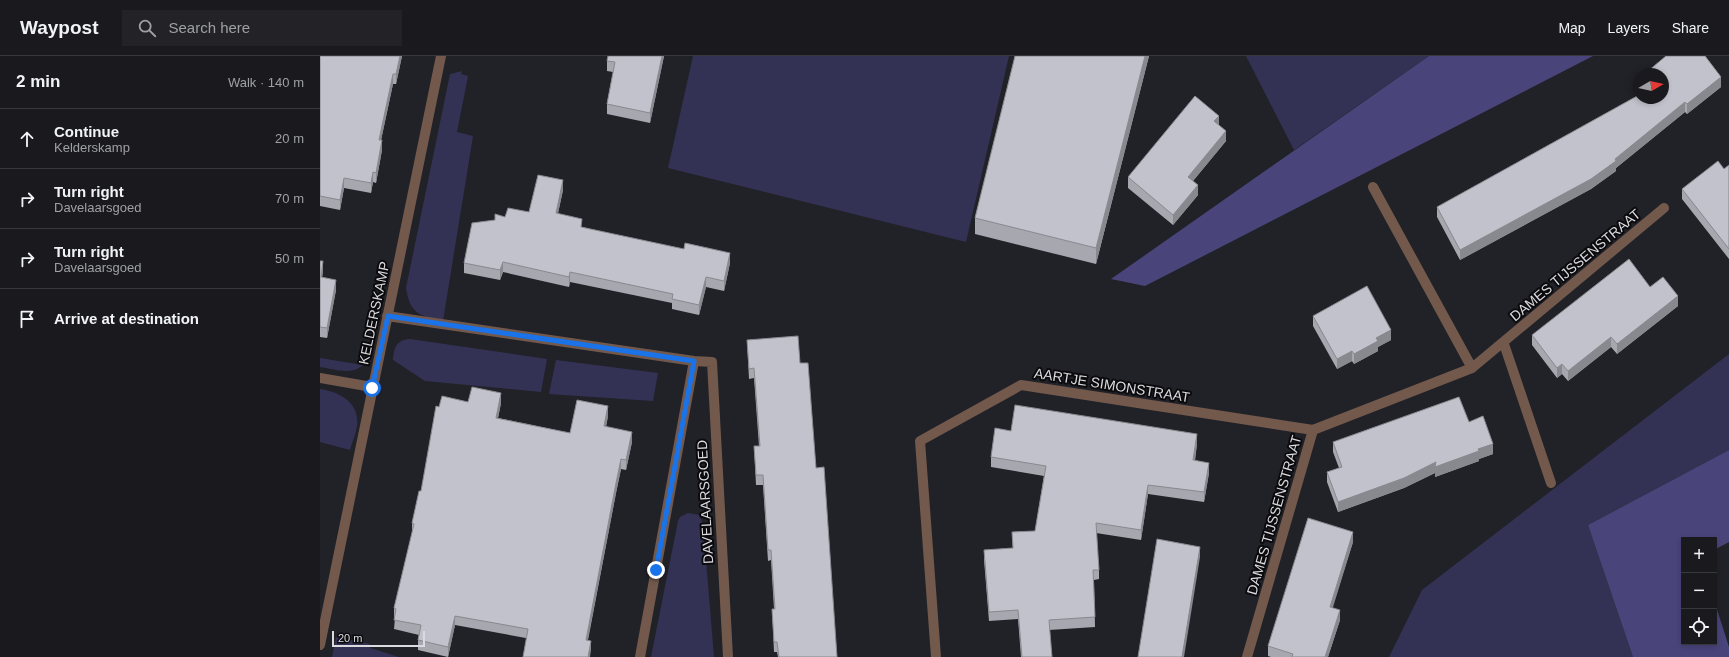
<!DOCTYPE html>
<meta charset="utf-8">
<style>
:root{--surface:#19191e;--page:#222227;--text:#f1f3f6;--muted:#9fa0a4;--line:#37383c}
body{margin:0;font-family:Arial,sans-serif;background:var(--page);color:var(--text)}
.controls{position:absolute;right:12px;bottom:12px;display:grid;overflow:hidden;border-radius:0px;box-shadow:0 2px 6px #0003}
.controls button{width:36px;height:36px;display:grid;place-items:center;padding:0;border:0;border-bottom:1px solid var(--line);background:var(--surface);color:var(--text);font:20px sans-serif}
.compass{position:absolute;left:1313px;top:12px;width:36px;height:36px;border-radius:50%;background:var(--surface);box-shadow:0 2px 6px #0003;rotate:81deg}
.scale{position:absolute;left:12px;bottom:10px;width:93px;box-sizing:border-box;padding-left:4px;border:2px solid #dadadf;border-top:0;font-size:11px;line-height:14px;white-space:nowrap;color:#dadadf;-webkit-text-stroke:3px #0b0b0e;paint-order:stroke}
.stop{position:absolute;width:12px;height:12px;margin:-9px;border:3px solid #1a73e8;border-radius:50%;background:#fff}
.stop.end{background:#1a73e8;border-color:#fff;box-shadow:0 1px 4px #0008}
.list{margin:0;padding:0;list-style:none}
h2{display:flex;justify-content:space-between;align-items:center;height:52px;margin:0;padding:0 16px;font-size:17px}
h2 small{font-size:13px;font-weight:400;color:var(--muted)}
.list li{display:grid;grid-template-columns:26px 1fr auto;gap:12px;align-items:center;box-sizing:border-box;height:60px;padding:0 16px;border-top:1px solid var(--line)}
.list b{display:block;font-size:15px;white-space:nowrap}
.list p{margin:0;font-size:13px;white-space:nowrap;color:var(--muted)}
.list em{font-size:13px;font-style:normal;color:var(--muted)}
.icon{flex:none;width:22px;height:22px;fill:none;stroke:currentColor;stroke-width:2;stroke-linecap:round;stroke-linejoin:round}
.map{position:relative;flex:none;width:1409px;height:601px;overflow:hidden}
header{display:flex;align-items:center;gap:24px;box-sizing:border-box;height:56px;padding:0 20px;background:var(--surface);border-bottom:1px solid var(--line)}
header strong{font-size:19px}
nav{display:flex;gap:22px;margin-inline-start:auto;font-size:14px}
.search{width:280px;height:36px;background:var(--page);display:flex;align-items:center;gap:10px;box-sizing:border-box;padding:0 14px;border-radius:0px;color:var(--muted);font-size:15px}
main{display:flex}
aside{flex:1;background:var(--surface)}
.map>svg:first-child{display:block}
.green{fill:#343254}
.forest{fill:#49457b}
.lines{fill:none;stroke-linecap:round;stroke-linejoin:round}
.minor{stroke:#72594c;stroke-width:10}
.wall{fill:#a7a7af}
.shaded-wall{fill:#88888f}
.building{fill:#c2c2cc;stroke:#88888f}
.route{stroke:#1a73e8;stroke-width:5}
.labels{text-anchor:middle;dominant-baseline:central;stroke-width:4;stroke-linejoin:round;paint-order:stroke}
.street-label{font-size:14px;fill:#dadadf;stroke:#0b0b0e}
</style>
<header>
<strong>Waypost</strong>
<div class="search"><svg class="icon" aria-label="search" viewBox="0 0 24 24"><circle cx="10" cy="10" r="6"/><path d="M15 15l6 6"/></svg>Search here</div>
<nav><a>Map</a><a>Layers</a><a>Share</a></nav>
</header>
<main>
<aside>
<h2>2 min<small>Walk · 140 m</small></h2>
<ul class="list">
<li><svg class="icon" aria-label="ahead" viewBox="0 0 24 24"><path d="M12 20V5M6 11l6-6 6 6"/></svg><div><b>Continue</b><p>Kelderskamp</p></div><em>20 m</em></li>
<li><svg class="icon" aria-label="right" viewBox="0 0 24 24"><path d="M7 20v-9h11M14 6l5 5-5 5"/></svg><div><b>Turn right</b><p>Davelaarsgoed</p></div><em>70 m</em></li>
<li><svg class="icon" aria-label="right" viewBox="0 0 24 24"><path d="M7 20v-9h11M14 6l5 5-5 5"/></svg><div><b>Turn right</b><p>Davelaarsgoed</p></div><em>50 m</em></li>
<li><svg class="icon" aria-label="arrive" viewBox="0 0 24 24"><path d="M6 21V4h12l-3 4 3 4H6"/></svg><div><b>Arrive at destination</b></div></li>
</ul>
</aside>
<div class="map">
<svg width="1409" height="601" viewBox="0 0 1409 601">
<rect width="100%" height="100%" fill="#212128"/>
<path class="green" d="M373 0H689L646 186 348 112Z
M926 0H1109L974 94Z
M142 15 141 18 148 20 137 76 153 80 123 265C100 260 90 258 86 232L130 18Z
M90 283 227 303 221 336 105 325 73 304C74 292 76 284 90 283Z
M1409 298V394L1268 469 1313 601H1069L1102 534Z
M0 302 43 309C31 320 14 313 0 311Z
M236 304 338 317 333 345 229 338Z
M0 333C19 336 40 346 37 370 36 378 32 386 30 394L0 386Z
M368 457 379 459 383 468 394 601H331L358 465 360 461Z
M16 581 50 588V592L79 601H12Z"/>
<path class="forest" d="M1109 0H1273L825 230 791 223Z
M1409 394V486L1394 494V484H1364V586H1394V544L1409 591V601H1313L1268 469Z"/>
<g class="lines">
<path class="minor" d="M1053 131 1152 312
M67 260 374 305
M1184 288 1231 427
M0 322 52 331
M0 589 121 0
M320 601 374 305 392 306 408 601
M616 601 600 385 701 329 993 374
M927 601 993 374 1152 312 1344 152"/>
</g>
<path class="wall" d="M0 0H82L76 28H73L61 84 62 94 56 127 53 126 51 137 24 132 20 154 0 150Z
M288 0H344L330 67 287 58V48L293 16 287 15V5Z
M695 0H829L776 208 655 178V162Z
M1346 0H1385L1401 21V31L1367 58 1365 56 1296 112V115L1271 133 1140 204 1117 161V151L1319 39V42H1343V18H1327V16Z
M899 69 906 85 873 125 878 139 853 169 808 132V121Z
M1409 109V203L1362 143V133L1404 113Z
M243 134 238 157 262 171 410 207 404 235 386 231 379 259 352 253V247L250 226 249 231 183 216 180 224 144 217V207L175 164 185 161 209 156Z
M0 205 3 215 2 221 16 234 7 282 0 281Z
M1330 231 1358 250 1297 298 1291 291 1248 325 1242 318 1237 322 1212 289V279Z
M993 260 1071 284 1058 291V295L1034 308 1032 305 1017 313 993 270Z
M427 284 480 307 496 412 517 601H458L457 596H454L452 553H454L451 504 448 505 443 429H436L434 390H439L434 322 429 323Z
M148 346 181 347 178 362 250 377 288 360 286 371 312 386 306 414 301 413 296 437 268 584 271 594 135 569 128 601 98 594V584L99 579 74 573 75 562H74V552L92 477V467L101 435 119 351Z
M1149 366 1173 398 1159 403V405L1115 421V417L1084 432 1018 456 1007 426V416L1019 412 1013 396V386Z
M691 375 877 388 875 405 889 417 884 446 828 438 821 484 776 477 779 514V523L774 524 775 571 729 574 732 601H701L698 563 669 565 664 504V494L693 492 692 476 715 475 724 420 671 411V401Z
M1033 486 1012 552 1020 564 1008 601H951L948 600V590Z"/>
<path class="shaded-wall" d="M80 0H82L76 28V18Z
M342 0H344L330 67V57Z
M825 0H829L776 208V192Z
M73 18V28L59 94V84Z
M1401 21V31L1367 58V48Z
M1365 46V56L1296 112V115L1271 133 1140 204V194L1295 103Z
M899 60V70L894 65Z
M906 75V85L868 131V121Z
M62 84V94L56 127V117Z
M53 116V126L51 137V127Z
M24 122V132L20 154V144Z
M243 124V134L236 167V157Z
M878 129V139L853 169V159Z
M410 197V207L404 235V225Z
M3 205V215L1 231V221Z
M183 206V216L180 224V214Z
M250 216V226L249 231V221Z
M386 221V231L379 259V249Z
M16 224V234L7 282V272Z
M1358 240V250L1297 298V288Z
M1071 274V284L1058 291V295L1034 308V298L1056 282Z
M1291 281V291L1248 325V315Z
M1032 295V305L1017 313V303Z
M1242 308V318L1237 322V312Z
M181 337V347L176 372V362Z
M288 350V360L284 380V370Z
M312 376V386L306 414V404Z
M877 378V388L873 414V404Z
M1173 388V398L1159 403V405L1115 421V417L1084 432 1018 456V446L1116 406 1158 393Z
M301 403V413L296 437 266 593V584L296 427Z
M889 407V417L884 446V436Z
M828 429V438L821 484V474Z
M1033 476V486L1010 561V551Z
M880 491V501L864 601H862Z
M1020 554V564L1008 601H1005Z
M135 560V569L128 601V591Z
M271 585V594L270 601H268Z"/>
<path class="building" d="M0 0H80L76 18H73L59 84H62L56 117 53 116 51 127 24 122 20 144 0 140Z
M288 0H342L330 57 287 48 295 6 287 5Z
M695 0H825L776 192 655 162Z
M1346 0H1385L1401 21 1367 48 1365 46 1295 103 1296 105 1271 123 1140 194 1117 151 1319 39V42H1343V18H1328L1327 16Z
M875 40 899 60 894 65 906 75 868 121 878 129 853 159 808 121Z
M1398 105 1404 113 1409 109V193L1362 133Z
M218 119 243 124 236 157 262 163 261 171 364 193 365 187 410 197 404 225 386 221 379 249 352 243 353 238 250 216 249 221 183 206 180 214 144 207 152 167 175 164V158L185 161 188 152 209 156Z
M1309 203 1330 231 1343 221 1358 240 1297 288 1291 281 1248 315 1242 308 1237 312 1212 279Z
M0 205H3L1 221 16 224 7 272 0 271Z
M1047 230 1071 274 1056 282 1058 285 1034 298 1032 295 1017 303 993 260Z
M478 280 480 307H488L496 412 504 411 517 601H459L457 586H454L452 553H455L451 494H448L443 419H436L434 390H440L434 312 429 313 427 284Z
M152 331 181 337 176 362 250 377 257 344 288 350 284 370 312 376 306 404 301 403 296 427 266 584 271 585 268 601H203L208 573 135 560 128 591 98 584 101 569 74 564 76 553 74 552 94 468 92 467 99 435H101L116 350 119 351 122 340 148 346Z
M1139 341 1149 366 1163 360 1173 388 1158 393 1159 395 1115 411 1116 406 1084 422 1018 446 1007 416 1022 411 1013 386Z
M695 349 877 378 873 404 889 407 884 436 828 429 821 474 776 467 779 514H773L775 561 729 564 732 601H702L698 554 669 556 664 494 693 492 692 476 715 475 726 410 671 401 675 372 691 375Z
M988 462 1033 476 1010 551 1020 554 1005 601H972L973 598 948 590Z
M837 483 880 491 862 601H818Z"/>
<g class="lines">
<path class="route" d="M52 332 68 260 374 305 336 514"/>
</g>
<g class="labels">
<g class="street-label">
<text transform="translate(1255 209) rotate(-40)">DAMES TIJSSENSTRAAT</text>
<text transform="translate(54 257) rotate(-78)">KELDERSKAMP</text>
<text transform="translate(792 329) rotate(9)">AARTJE SIMONSTRAAT</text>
<text transform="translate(385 446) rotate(-93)">DAVELAARSGOED</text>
<text transform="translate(954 459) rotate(-74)">DAMES TIJSSENSTRAAT</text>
</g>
</g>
</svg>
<div class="controls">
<button>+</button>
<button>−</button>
<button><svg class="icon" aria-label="locate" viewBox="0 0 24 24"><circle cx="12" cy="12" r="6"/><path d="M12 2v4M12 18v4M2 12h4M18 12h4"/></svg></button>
</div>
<svg class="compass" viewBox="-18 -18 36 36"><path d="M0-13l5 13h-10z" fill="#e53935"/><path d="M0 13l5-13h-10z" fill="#9fa0a4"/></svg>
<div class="scale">20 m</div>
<div class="stop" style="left:52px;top:332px"></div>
<div class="stop end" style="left:336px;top:514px"></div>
</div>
</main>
